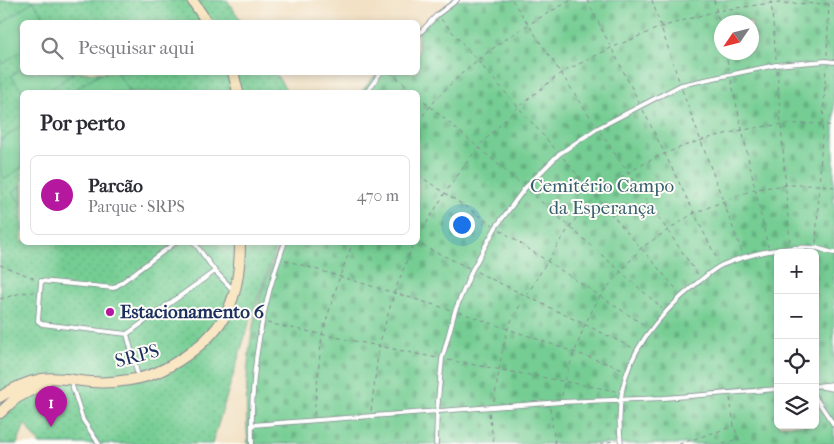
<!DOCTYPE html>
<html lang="pt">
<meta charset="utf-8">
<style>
:root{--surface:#fff;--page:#f7f7f7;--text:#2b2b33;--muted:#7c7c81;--line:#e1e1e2;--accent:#b5179e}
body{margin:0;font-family:"IM FELL French Canon",serif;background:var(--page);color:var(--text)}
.controls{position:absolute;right:15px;bottom:15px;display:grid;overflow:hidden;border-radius:8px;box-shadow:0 2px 8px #0003}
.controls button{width:45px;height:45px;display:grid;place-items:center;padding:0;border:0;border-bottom:1px solid var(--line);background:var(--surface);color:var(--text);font:25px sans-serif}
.compass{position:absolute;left:714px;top:15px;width:45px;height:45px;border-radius:50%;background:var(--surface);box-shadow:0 2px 8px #0003;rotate:235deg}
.you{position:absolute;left:461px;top:224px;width:18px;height:18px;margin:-12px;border:4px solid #fff;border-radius:50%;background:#1a73e8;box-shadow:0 0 0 8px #1a73e833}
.badge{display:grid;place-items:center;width:32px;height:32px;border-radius:50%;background:var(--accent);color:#fff;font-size:16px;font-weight:700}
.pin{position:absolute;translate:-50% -41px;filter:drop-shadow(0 1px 2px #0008)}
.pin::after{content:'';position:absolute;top:26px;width:18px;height:15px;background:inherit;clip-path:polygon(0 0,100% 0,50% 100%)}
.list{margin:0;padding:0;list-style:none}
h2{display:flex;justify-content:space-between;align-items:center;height:65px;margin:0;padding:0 20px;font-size:21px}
h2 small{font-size:16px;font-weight:400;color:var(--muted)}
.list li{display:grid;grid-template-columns:32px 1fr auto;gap:15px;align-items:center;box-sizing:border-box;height:80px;margin:0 10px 10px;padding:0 10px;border:1px solid var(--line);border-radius:8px}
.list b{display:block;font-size:19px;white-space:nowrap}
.list p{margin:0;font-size:16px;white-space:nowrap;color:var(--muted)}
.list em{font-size:16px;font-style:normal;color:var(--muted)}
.icon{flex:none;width:28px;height:28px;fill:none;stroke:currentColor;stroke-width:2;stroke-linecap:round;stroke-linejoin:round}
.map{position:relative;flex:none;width:834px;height:444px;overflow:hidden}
.search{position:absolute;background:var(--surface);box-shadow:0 2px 8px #0003;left:20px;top:20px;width:400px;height:55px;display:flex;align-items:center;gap:12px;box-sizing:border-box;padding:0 18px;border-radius:8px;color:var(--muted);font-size:19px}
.panel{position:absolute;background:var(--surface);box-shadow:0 2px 8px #0003;left:20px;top:90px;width:400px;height:155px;border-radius:8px}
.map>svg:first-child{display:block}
.cemetery{fill:url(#cemetery-stones);stroke:#487e78;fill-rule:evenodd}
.park{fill:url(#park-dots);stroke:#487e78}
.garden{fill:#75cd93;stroke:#487e78}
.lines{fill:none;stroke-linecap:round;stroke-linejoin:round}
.lane-casing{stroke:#868891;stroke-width:5.5}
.secondary-casing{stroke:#868891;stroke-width:12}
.path{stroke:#868891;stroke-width:1;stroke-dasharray:4 4;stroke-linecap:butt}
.lane{stroke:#fff;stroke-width:4}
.secondary{stroke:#f9e7c3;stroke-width:10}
.poi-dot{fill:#b5179e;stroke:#fdfcf7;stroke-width:2}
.labels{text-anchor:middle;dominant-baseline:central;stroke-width:4;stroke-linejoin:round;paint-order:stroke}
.park-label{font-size:19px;fill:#365e6e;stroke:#fdfcf7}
.poi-label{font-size:19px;font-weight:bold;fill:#1b2f5e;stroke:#fdfcf7;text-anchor:start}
.street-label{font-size:19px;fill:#1b2f5e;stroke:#fdfcf7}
</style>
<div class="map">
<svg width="834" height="444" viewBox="0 0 834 444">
<defs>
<pattern id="cemetery-stones" width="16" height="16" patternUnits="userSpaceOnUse" patternTransform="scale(1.25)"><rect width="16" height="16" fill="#75cd93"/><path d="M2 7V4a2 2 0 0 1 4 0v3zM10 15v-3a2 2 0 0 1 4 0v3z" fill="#65b081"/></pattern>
<pattern id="park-dots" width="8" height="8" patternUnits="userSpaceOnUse" patternTransform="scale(1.25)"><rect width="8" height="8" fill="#75cd93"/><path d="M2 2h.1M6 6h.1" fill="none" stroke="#65b081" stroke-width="1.8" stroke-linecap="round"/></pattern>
</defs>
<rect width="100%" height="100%" fill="#fdfcf7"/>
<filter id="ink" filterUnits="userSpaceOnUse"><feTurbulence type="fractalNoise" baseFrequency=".02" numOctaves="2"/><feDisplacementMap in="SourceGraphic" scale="10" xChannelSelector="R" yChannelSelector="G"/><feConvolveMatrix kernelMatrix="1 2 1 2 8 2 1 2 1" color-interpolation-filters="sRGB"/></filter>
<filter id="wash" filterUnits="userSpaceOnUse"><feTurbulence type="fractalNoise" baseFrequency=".0096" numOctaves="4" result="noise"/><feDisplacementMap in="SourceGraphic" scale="20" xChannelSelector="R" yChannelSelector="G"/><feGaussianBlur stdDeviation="1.12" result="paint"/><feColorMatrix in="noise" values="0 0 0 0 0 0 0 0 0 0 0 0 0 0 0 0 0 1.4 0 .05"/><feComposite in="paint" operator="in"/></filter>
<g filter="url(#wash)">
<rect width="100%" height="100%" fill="#f2e1c4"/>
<path class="cemetery" d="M452 0H834V444H248C245 405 246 364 253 326 257 300 271 267 281 243L418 242V92H361L377 73 418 72V29ZM722 22H752V52H722ZM778 253H815V425H778Z"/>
<path class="park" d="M0 0H227L242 22H22V72L275 73 288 92H22V242L278 243 249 323 212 444H40L25 424 17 444H0Z"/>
<path class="garden" d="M33 1 48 22H22V50L3 64 0 59V25Z
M22 68V72L74 73 46 92H23L11 76Z
M100 73H117L131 92H72Z
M22 125V167L5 179 0 172V141Z
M22 185V206L13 192Z"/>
</g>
<g filter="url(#ink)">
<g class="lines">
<defs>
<path id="lane" d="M418 35 437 15 457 0
M367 92 381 72
M176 242 114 288 41 281 38 321 42 324 127 334 215 271
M194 242 215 271 234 291
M127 334 138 376
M71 382 83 420 99 444
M815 386 834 384
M822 387 834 389
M815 397 834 425
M252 425 561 402 664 398 778 389
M252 444C250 376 261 306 285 242
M436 444 437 411 442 359 455 311 472 270 496 227 525 188 559 154 598 128 681 85 776 65 826 61 834 62
M621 444C619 427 619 408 622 391 630 347 664 310 697 283 705 277 713 269 722 265 749 254 786 245 816 248 822 249 828 252 834 253"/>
<path id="secondary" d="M192 0 207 22
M233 72 238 92
M0 397C13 388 27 382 42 379 58 376 75 381 91 382 103 383 117 382 129 380 165 376 213 342 228 310 238 289 240 265 240 242
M0 413 15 399 46 382"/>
</defs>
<use href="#lane" class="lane-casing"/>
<use href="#secondary" class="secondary-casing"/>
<path class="path" d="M512 0 595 124
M587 0 639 102
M652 0 679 81
M714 0 722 36
M771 0 776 59
M441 19 555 149
M725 52 729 69
M827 55 829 0
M777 70 790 243
M390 72 414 92
M731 80 768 247
M682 90 742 252
M418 96 521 184
M643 110 718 261
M418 122C457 68 513 31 572 0
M600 132 698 275
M563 158 678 291
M418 175 493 225
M529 191 662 308
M500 230 647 327
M418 237 445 193 478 147 518 107 561 73 611 48 661 27 716 11 771 3 834 4
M415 242 469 268
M816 243 826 67
M285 260 451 310
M0 265 36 279
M477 272 633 348
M0 299 21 293 34 292
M459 312 623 369
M267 323 437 358
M448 360 616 391
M562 396 564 381 585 324 600 296 641 248 694 213 755 189 786 185H820L834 187
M730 398 734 426 740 444
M494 401C498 378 501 354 507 331 512 315 529 293 537 278 555 250 572 218 597 196 634 164 678 145 725 134 758 126 801 120 834 126
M550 408 555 444
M371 411 379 346 394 293 414 242
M489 413 494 444
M314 415 322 334 340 276 353 242
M600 444 616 440
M679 444 734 426
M723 444 737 439"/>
<use href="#lane" class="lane"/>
<use href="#secondary" class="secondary"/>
</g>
</g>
<circle class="poi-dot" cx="110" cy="312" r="5"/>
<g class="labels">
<g class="park-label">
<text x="602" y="186">Cemitério Campo<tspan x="602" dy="22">da Esperança</tspan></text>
</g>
<g class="poi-label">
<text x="120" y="312">Estacionamento 6</text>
</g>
<g class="street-label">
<text transform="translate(137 356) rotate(-15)">SRPS</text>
</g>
</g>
</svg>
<div class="controls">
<button>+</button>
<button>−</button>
<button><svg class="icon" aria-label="locate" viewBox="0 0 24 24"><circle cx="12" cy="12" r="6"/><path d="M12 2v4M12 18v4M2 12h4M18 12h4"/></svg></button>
<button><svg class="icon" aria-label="layers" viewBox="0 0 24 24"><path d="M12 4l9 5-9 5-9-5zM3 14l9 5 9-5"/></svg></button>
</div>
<svg class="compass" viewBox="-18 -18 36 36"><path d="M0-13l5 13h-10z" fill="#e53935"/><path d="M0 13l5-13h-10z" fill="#7c7c81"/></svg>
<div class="you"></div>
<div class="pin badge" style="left:51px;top:427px">1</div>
<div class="search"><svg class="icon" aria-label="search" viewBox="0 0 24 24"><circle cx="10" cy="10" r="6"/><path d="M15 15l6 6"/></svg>Pesquisar aqui</div>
<section class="panel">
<h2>Por perto<small></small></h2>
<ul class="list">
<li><span class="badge">1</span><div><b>Parcão</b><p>Parque · SRPS</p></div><em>470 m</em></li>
</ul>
</section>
</div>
